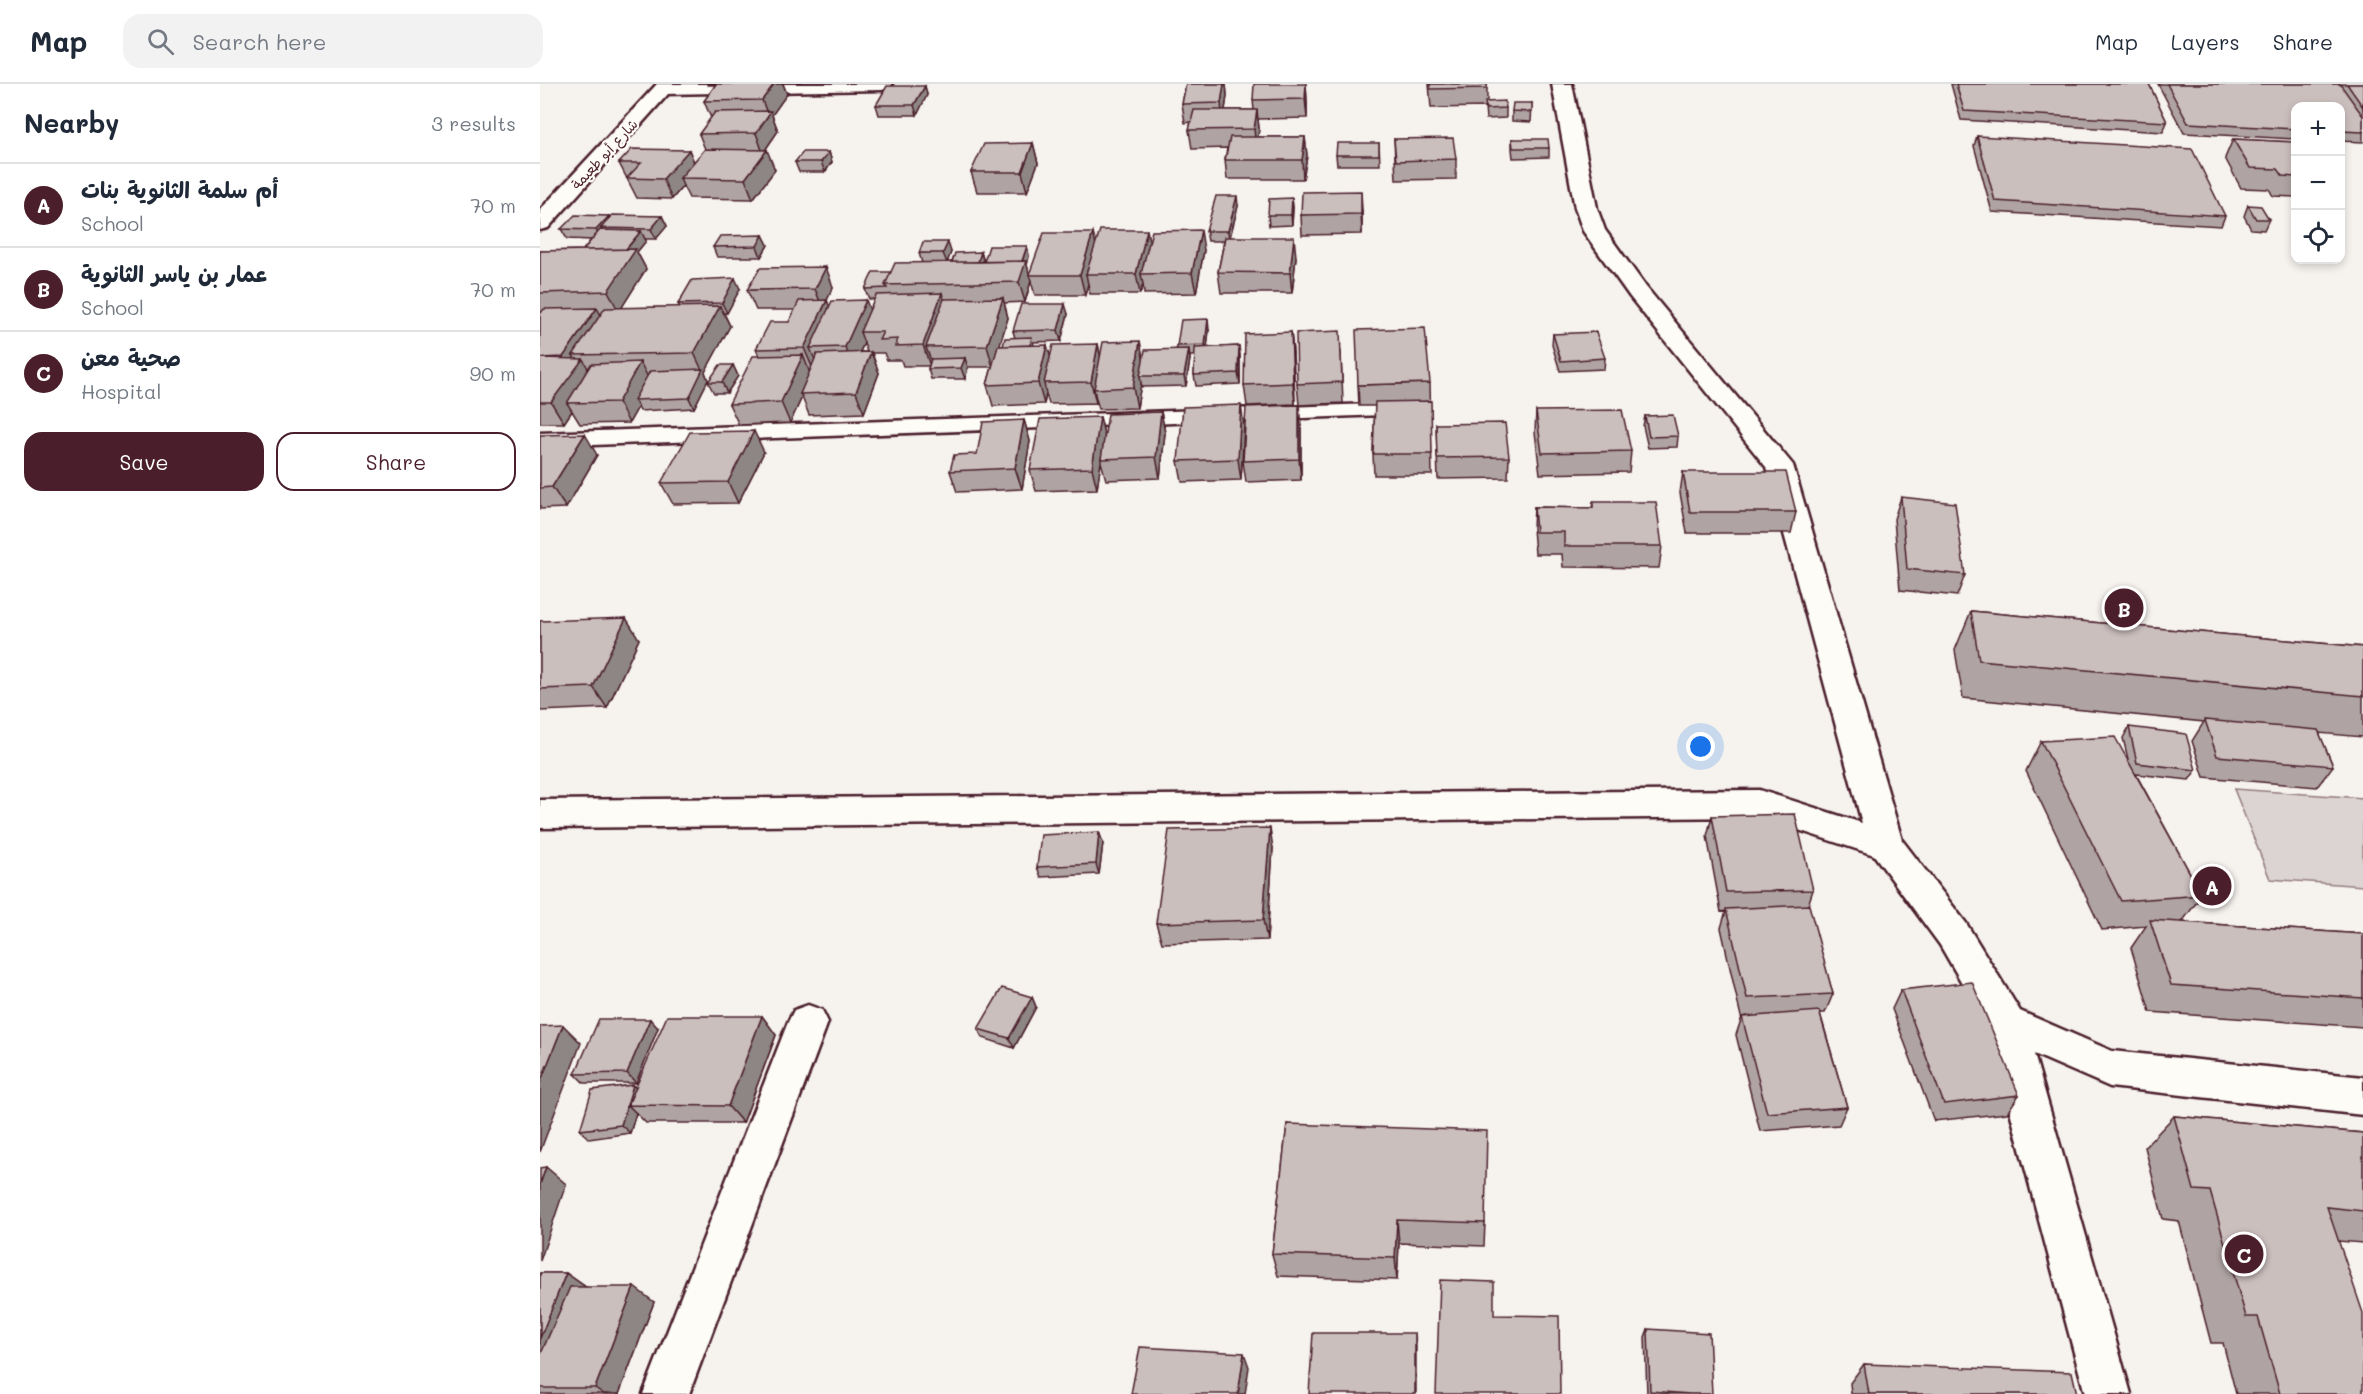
<!DOCTYPE html>
<meta charset="utf-8">
<style>
:root{--surface:#fff;--page:#f2f2f3;--text:#1f2937;--muted:#747a83;--line:#e0e1e3;--accent:#4a1f2b}
body{margin:0;font-family:Mali,"Playpen Sans Arabic",sans-serif;background:var(--page);color:var(--text)}
.controls{position:absolute;right:18px;top:18px;display:grid;overflow:hidden;border-radius:12px;box-shadow:0 3px 9px #0003}
.controls button{width:54px;height:54px;display:grid;place-items:center;padding:0;border:0;border-bottom:2px solid var(--line);background:var(--surface);color:var(--text);font:30px sans-serif}
.you{position:absolute;left:1161px;top:663px;width:21px;height:21px;margin:-15px;border:4px solid #fff;border-radius:50%;background:#1a73e8;box-shadow:0 0 0 9px #1a73e833}
.badge{display:grid;place-items:center;width:39px;height:39px;border-radius:50%;background:var(--accent);color:#fff;font-size:20px;font-weight:700}
.pin{position:absolute;translate:-50% -50%;border:3px solid #fff;box-shadow:0 2px 6px #0006}
.list{margin:0;padding:0;list-style:none}
h2{display:flex;justify-content:space-between;align-items:center;height:78px;margin:0;padding:0 24px;font-size:26px}
h2 small{font-size:20px;font-weight:400;color:var(--muted)}
.list li{display:grid;grid-template-columns:39px 1fr auto;gap:18px;align-items:center;box-sizing:border-box;height:84px;padding:0 24px;border-top:2px solid var(--line)}
.list b{display:block;font-size:22px;white-space:nowrap}
.list p{margin:0;font-size:20px;white-space:nowrap;color:var(--muted)}
.list em{font-size:20px;font-style:normal;color:var(--muted)}
.actions{display:flex;gap:12px;padding:18px 24px}
.actions a{flex:1;padding:14px 0;border:2px solid var(--accent);border-radius:18px;text-align:center;font-size:21px;color:var(--accent)}
.actions .main{background:var(--accent);color:#fff}
.icon{flex:none;width:33px;height:33px;fill:none;stroke:currentColor;stroke-width:2;stroke-linecap:round;stroke-linejoin:round}
.map{position:relative;flex:none;width:1823px;height:1310px;overflow:hidden}
header{display:flex;align-items:center;gap:36px;box-sizing:border-box;height:84px;padding:0 30px;background:var(--surface);border-bottom:2px solid var(--line)}
header strong{font-size:28px}
nav{display:flex;gap:33px;margin-inline-start:auto;font-size:21px}
.search{width:420px;height:54px;background:var(--page);display:flex;align-items:center;gap:15px;box-sizing:border-box;padding:0 21px;border-radius:18px;color:var(--muted);font-size:22px}
main{display:flex}
aside{flex:1;background:var(--surface)}
.map>svg:first-child{display:block}
.green{fill:#dcd4d2;stroke:#937a7e;stroke-width:1.5}
.lines{fill:none;stroke-linecap:round;stroke-linejoin:round}
.service-casing{stroke:#4a1f2b;stroke-width:5}
.minor-casing{stroke:#4a1f2b;stroke-width:5}
.tertiary-casing{stroke:#4a1f2b;stroke-width:5}
.service{fill:#fdfcf7;fill-rule:evenodd}
.minor{fill:#fdfcf7;fill-rule:evenodd}
.tertiary{fill:#fdfcf7;fill-rule:evenodd}
.wall{fill:#afa4a3;stroke:#4a1f2b;stroke-width:1.5;fill-rule:evenodd}
.shaded-wall{fill:#8e8685;stroke:#4a1f2b;stroke-width:1.5}
.building{fill:#cbbfbe;stroke:#4a1f2b;stroke-width:1.5}
.labels{text-anchor:middle;dominant-baseline:central;stroke-width:4.5;stroke-linejoin:round;paint-order:stroke}
.far-street-label{font-size:14px;fill:#4a1f2b;stroke:#fdfcf7}
</style>
<header>
<strong>Map</strong>
<div class="search"><svg class="icon" aria-label="search" viewBox="0 0 24 24"><circle cx="10" cy="10" r="6"/><path d="M15 15l6 6"/></svg>Search here</div>
<nav><a>Map</a><a>Layers</a><a>Share</a></nav>
</header>
<main>
<aside>
<h2>Nearby<small>3 results</small></h2>
<ul class="list">
<li><span class="badge">A</span><div><b>أم سلمة الثانوية بنات</b><p>School</p></div><em>70 m</em></li>
<li><span class="badge">B</span><div><b>عمار بن ياسر الثانوية</b><p>School</p></div><em>70 m</em></li>
<li><span class="badge">C</span><div><b>صحية معن</b><p>Hospital</p></div><em>90 m</em></li>
</ul>
<div class="actions"><a class="main">Save</a><a>Share</a></div>
</aside>
<div class="map">
<svg width="1823" height="1310" viewBox="0 0 1823 1310">
<rect width="100%" height="100%" fill="#f6f3ef"/>
<filter id="ink" filterUnits="userSpaceOnUse"><feTurbulence type="fractalNoise" baseFrequency=".0167" numOctaves="2"/><feDisplacementMap in="SourceGraphic" scale="12" xChannelSelector="R" yChannelSelector="G"/><feConvolveMatrix kernelMatrix="1 2 1 2 8 2 1 2 1" color-interpolation-filters="sRGB"/></filter>
<g filter="url(#ink)">
<path class="green" d="M1694 705 1823 714V802L1730 795Z"/>
<g class="lines">
<defs>
<path id="service" d="M863 319 871 320 874 325 871 330 0 363V349Z"/>
<path id="minor" d="M117 0H352L349 4 342 6 124 10 117 8 114 4Z
M1012 0H1032L1057 124 1065 146 1106 203 1253 381 1362 756 1426 839 1480 927 1572 967 1823 993V1031L1570 1003 1494 970 1591 1310H1545L1448 944 1400 861 1334 771 1219 733 0 744V716L1219 706 1322 739 1226 383 1090 213 1043 147 1035 124Z
M268 921 282 926 288 938 149 1310H103L248 938 254 926Z"/>
<path id="tertiary" d="M117 0H137L8 144 0 146V126Z"/>
</defs>
<use href="#service" class="service-casing"/>
<use href="#minor" class="minor-casing"/>
<use href="#tertiary" class="tertiary-casing"/>
<use href="#service" class="service"/>
<use href="#minor" class="minor"/>
<use href="#tertiary" class="tertiary"/>
</g>
<path class="wall" d="M167 0H243L247 10 232 31 238 47 225 66 235 86 213 115 149 114 143 102 132 115 97 114 79 79 149 66 154 78 165 65 159 50 171 34 164 17 176 1H168Z
M646 0H686L687 12 685 26H714L713 16 766 0 767 18V34L718 35 719 45 718 53H765L767 72 763 95H687L685 76 687 64 652 65 649 46 651 38 645 39 642 20Z
M889 0H947V18L966 24V34L946 35 945 23 891 24Z
M1411 0H1609L1627 38 1623 48 1421 36Z
M1618 0H1823V58L1800 57V22H1755V55L1644 49Z
M385 2 387 11 377 31H339L336 21Z
M992 19 991 38 972 37V27Z
M1437 52 1685 132 1681 142 1452 128 1434 62Z
M854 55 916 75V95L856 96Z
M972 55 1009 64V73L973 74 972 65Z
M1693 55 1755 58V113L1733 112 1729 105 1701 104 1685 74Z
M493 59 498 79 487 108H437L431 88Z
M839 59 840 81H797L796 71Z
M289 68 292 78 285 88H259L255 78Z
M752 114 753 124 752 141 729 142 728 131Z
M1708 121 1729 135 1724 146 1711 145 1704 132Z
M698 122 690 153 756 173 752 209H681L678 188 684 157H668L666 147Z
M822 126V150L762 151 761 131Z
M69 132 70 134 122 132 127 142 116 155H105L106 157 97 168 106 185 81 224 140 223 138 220 200 205 187 229H184L190 242 165 288 168 296 154 324 100 327 98 323 89 339 40 340 32 327 24 339H0V167L43 166 51 156 27 155 21 145Z
M223 151 228 161 221 173H177L173 163Z
M609 157 664 166 656 209 604 210 603 200 600 210H550L548 200 545 211H495L489 191 556 159Z
M487 162 489 172 487 181 491 197 485 218 464 219 468 234 459 262H463L475 254 473 247 528 230 521 257 493 258 494 261 510 272 558 260 560 272 604 274 637 265V262L669 246 667 264 699 262 700 273V300L656 302 654 291 655 272H650V275L646 302 602 303 601 299 597 324 559 325 556 315V319L509 320 506 310 504 320 453 322 447 301 452 283H428L425 295H391L388 285 389 282H363L361 276H347L344 269H332L339 289 324 329 269 331 262 313 250 339 199 341 189 320 219 272 216 265 249 238 255 226H216L207 206 293 203 287 216 289 223 330 226 334 215H329L325 205 351 188 382 179 379 169 411 168 407 178H412L441 168 444 178ZM324 259 327 268H320Z
M751 248 753 268 755 320 707 322 704 301Z
M1013 250 1065 274 1064 285 1020 287 1012 261Z
M801 268 803 319 759 321 757 300Z
M193 281 198 292 187 309H174L168 298Z
M890 299 892 391H834L833 370 835 322H819L818 301Z
M996 327 1091 367 1089 388 1000 390 995 348Z
M621 328 625 349 620 394 566 396 561 378 557 405 496 407 490 386 560 333 564 351Z
M1105 332 1138 352 1137 363 1108 364 1103 342Z
M484 336 490 357 482 405 417 408 410 387 437 370Z
M896 340 969 373 968 394 898 395Z
M704 342 701 396 642 398 638 377Z
M761 342V396L706 398 703 377Z
M0 351 57 371 26 424 0 425Z
M224 368 198 419 133 420 121 399Z
M1143 388 1256 428 1251 449H1147L1140 409Z
M1361 413 1425 491 1417 512 1360 506 1354 435Z
M1053 418 1122 462 1119 484 1023 483 1022 470H995L993 444 994 423 1052 424Z
M1431 527 1823 563V653L1779 649 1793 682 1777 703 1664 693 1652 657 1664 638 1423 614 1415 566Z
M0 537 99 555 67 624 0 627Z
M1589 643 1656 686 1649 696 1596 690 1662 811 1642 838 1823 850V943L1610 928 1591 864 1606 842 1562 846 1486 687 1501 657 1588 675 1583 654Z
M1172 732 1273 806 1268 821 1293 910 1285 929H1280L1307 1023 1299 1041 1220 1047 1196 951 1202 933 1208 932 1201 933 1181 844 1186 827 1181 828 1167 752Z
M559 748 563 759 559 790 501 793 497 783Z
M733 764 727 856 622 859 616 839Z
M1361 906 1479 1011 1467 1029 1394 1037 1352 925Z
M492 913 496 923 474 964 443 954 438 945Z
M222 932 236 951 203 1039H106L96 1029 90 1049 49 1055 40 1046 93 1001 96 1004Z
M118 944 96 999H44L35 990Z
M1634 1032 1823 1049V1159L1798 1157 1823 1310H1696L1683 1259H1671L1639 1137 1623 1135 1605 1063Z
M747 1040 945 1139 944 1162 859 1159 857 1196 738 1192 732 1170Z
M0 1189H26L46 1203 114 1218 79 1310H0Z
M1108 1245 1172 1310H1107L1105 1253Z
M1324 1280 1537 1310H1311L1310 1299Z"/>
<path class="shaded-wall" d="M234 0H243L247 10 232 31 238 47 223 69 216 49 228 32 222 16Z
M684 0H686L687 12 683 38 681 19Z
M766 0 767 18V34L765 15Z
M385 2 387 11 377 31 374 21Z
M717 26 719 45 716 64 714 45Z
M765 53 767 72 763 95 762 76Z
M493 59 498 79 487 108 482 88Z
M149 66 157 86 140 94 143 102 132 115 123 95Z
M227 66 235 86 213 115 205 95Z
M289 68 292 78 285 88 281 78Z
M821 107 822 126V150L821 130Z
M697 112 698 122 689 157 688 147Z
M752 114 753 124 752 141 751 131Z
M69 132 74 142 61 144 65 152 61 156 56 146Z
M122 132 127 142 116 155 111 145Z
M607 146 611 166 601 190 603 200 600 210 596 190Z
M661 146 664 166 656 209 652 189Z
M101 147 106 157 97 168 106 185 79 228 68 207 85 167Z
M553 149 558 169 546 190 548 200 545 211 540 191Z
M223 151 228 161 221 173 217 162Z
M754 153 756 173 752 209 750 189Z
M408 158 411 168 407 179 403 169Z
M487 162 489 172 487 181 491 197 485 218 479 198 482 178Z
M441 168 444 179 437 181Z
M286 183 293 203 283 225 275 205Z
M195 194 200 205 187 229 182 219Z
M402 209 409 230 386 263 391 277 390 282 383 261Z
M463 214 468 234 453 283 447 262Z
M287 216 295 237 270 264 276 278 273 285 264 264Z
M326 216 334 237 320 248 324 259 313 283 305 263Z
M525 220 528 230 521 257 518 246Z
M180 222 190 242 165 288 168 296 154 324 149 314 162 286 154 269Z
M57 224 68 244 33 271 38 281 43 275 54 296 27 319 32 327 24 339 11 318 32 289 23 273Z
M668 235 669 246 666 272 665 261Z
M751 248 753 268 755 320 753 299Z
M600 257 604 278 600 292 601 299 597 324 593 303Z
M558 260 562 280 554 305 556 315V319L551 298Z
M507 261 513 281 504 299 506 310 504 320 498 299Z
M699 262 700 273V300L698 289Z
M649 265 650 275 646 302 644 292Z
M331 268 339 289 324 329 316 308Z
M263 271 271 292 260 310 262 313 250 339 241 318Z
M425 274 428 284 425 295 421 284Z
M100 278 111 299 94 316 98 323 89 339 78 318Z
M193 281 198 292 187 309 182 298Z
M701 321 704 342 701 396 698 375Z
M759 321 761 342V396L759 375Z
M621 328 625 349 620 394 616 373Z
M560 333 565 354 561 375V378L557 405 552 384Z
M484 336 490 357 482 405 475 384Z
M214 347 224 368 198 419 188 398Z
M45 350 57 371 26 424 12 403Z
M86 534 99 555 67 624 53 603Z
M730 744 733 764 727 856 723 836Z
M559 748 563 759 559 790 556 780Z
M492 913 496 923 474 964 469 954Z
M222 932 236 951 203 1039 188 1022Z
M110 935 118 944 96 999 87 989Z
M23 941 41 959 0 1068V999Z
M93 1001 102 1010 88 1021 96 1029 90 1049 81 1041Z
M6 1083 26 1100 0 1177V1100Z
M857 1136 859 1159 857 1196 855 1174Z
M26 1189 47 1204 0 1304V1254Z
M94 1203 114 1218 79 1310H64L55 1304Z
M875 1249 876 1263V1310H875Z
M704 1269 709 1283 705 1310H698Z"/>
<path class="building" d="M176 0H234L222 16 164 17Z
M646 0H684L681 19 642 20Z
M714 0H766L765 15 713 16Z
M890 0H947V4L890 5Z
M1416 0H1609L1627 38 1424 27Z
M1627 0H1800L1823 32V48L1800 47V22H1755V45L1648 39Z
M1807 0H1823V23Z
M347 2H385L374 21H336Z
M965 17 966 24 946 25 945 18Z
M973 19H992V28L972 27Z
M654 26H717L714 45 649 46Z
M231 27 216 49 159 50 175 28Z
M1437 52 1652 65 1685 132 1455 117Z
M690 53H765L762 76H685Z
M913 54 916 75 856 77 854 55Z
M972 55H1008L1009 64H973Z
M1693 55 1755 58V93L1743 92 1738 85 1710 84Z
M493 59 482 88H431L444 60Z
M797 59H839V71H796Z
M92 65 149 66 123 95 87 94 101 79H79Z
M165 65 227 66 205 95 140 94Z
M263 68H289L281 78H255Z
M821 107V130L761 131 762 108Z
M676 112H697L688 147H666Z
M752 114 751 131H728L729 115Z
M1708 121 1721 122 1729 135H1716Z
M35 131 69 132 56 146 21 145Z
M72 131 122 132 111 145 61 144Z
M60 146 101 147 86 165 43 166Z
M560 146H607L596 190H546Z
M661 146 652 189 601 190 612 147Z
M504 149H553L540 191H489Z
M223 151 217 162 173 163 180 152Z
M685 153H754L750 189 678 188Z
M383 158H408L403 169H379Z
M449 162H487L482 177 444 178Z
M96 165 68 207 0 209V167Z
M441 168 438 178H412L415 169Z
M486 177 479 198 345 201 355 179Z
M286 183 275 205 207 206 220 184Z
M333 188H351L345 201 347 204 325 205Z
M195 194 182 219 138 220 152 196Z
M402 209 383 261 355 262 358 255 339 256 343 248H320L336 211Z
M463 214 447 262 386 263 404 215Z
M287 216 264 264 216 265 230 238H249L259 217Z
M326 216 305 263 270 264 292 217Z
M481 220H525L518 246 473 247Z
M180 222 154 269 33 271 65 224Z
M57 224 23 273 0 274V230L4 225Z
M668 235 665 261 637 262 641 236Z
M885 244 890 299 818 301 816 246Z
M800 247 802 298 757 300 756 249Z
M751 248 753 299 704 301 705 250Z
M1056 248 1065 274 1021 277 1013 250Z
M492 253 490 261 463 262 465 254Z
M600 257 593 303 554 305 563 258Z
M558 260 551 298 504 299 513 261Z
M507 261 498 299 447 301 458 262Z
M699 262 698 289 654 291 655 264Z
M649 265 644 292H600L605 266Z
M331 268 316 308 260 310 277 270Z
M263 271 241 318 189 320 213 272Z
M0 274 43 275 11 318H0Z
M425 274 421 284 388 285 391 275Z
M100 278 78 318 27 319 51 280Z
M180 281H193L182 298H168Z
M163 285 149 314 94 316 110 287Z
M891 317 892 370H833L835 318Z
M701 321 698 375 638 377 643 323Z
M759 321V375L703 377 706 323Z
M1082 326 1091 367 1002 369 996 327Z
M621 328 616 373 561 375 568 330Z
M1133 331 1138 352 1109 353 1105 332Z
M560 333 552 384 490 386 500 335Z
M484 336 475 384 410 387 414 371 437 370 443 338Z
M965 339 969 373 897 374 896 340Z
M214 347 188 398 121 399 150 348Z
M45 350 12 403 0 404V351Z
M1143 388H1246L1256 428H1150Z
M1361 413 1415 419 1425 491 1367 485Z
M1053 418H1116L1122 462H1024V448H996L994 423 1053 424Z
M1431 527 1823 563V612L1439 576Z
M86 534 53 603 0 605V537Z
M1665 636 1778 646 1793 682 1677 672Z
M1589 643 1646 650 1656 686 1597 679Z
M1575 653 1662 811 1581 817 1501 657Z
M1255 730 1273 806 1186 808 1172 732Z
M730 744 723 836 616 839 629 746Z
M559 748 556 780 497 783 501 751Z
M1269 821 1293 910 1207 914 1186 825Z
M1610 836 1823 850V914L1631 901Z
M1432 898 1479 1011 1404 1020 1361 906Z
M462 904 492 913 469 954 438 945Z
M1279 927 1307 1023 1227 1029 1202 933Z
M127 932H222L188 1022 88 1021Z
M59 935H110L87 989 35 990Z
M23 941 0 999V942Z
M93 1001 81 1041 40 1046 52 1006Z
M1634 1032 1823 1049V1127L1787 1123 1823 1229V1310H1740L1718 1233H1706L1670 1107 1654 1106Z
M747 1040 947 1047 945 1139 857 1136 855 1174 732 1170Z
M6 1083 0 1100V1084Z
M0 1189H26L0 1254Z
M900 1196 954 1198V1231L1019 1232 1020 1310H896Z
M30 1203H94L55 1304H0V1272Z
M1108 1245 1169 1249 1172 1310H1150L1110 1307Z
M773 1249H875V1310H769Z
M600 1263 704 1269 698 1310H591Z
M1324 1280 1532 1288 1537 1310H1329Z"/>
</g>
<g class="labels">
<g class="far-street-label">
<text transform="translate(64 70) rotate(-47)">شارع أبو طعيمة</text>
</g>
</g>
</svg>
<div class="controls">
<button>+</button>
<button>−</button>
<button><svg class="icon" aria-label="locate" viewBox="0 0 24 24"><circle cx="12" cy="12" r="6"/><path d="M12 2v4M12 18v4M2 12h4M18 12h4"/></svg></button>
</div>
<div class="you"></div>
<div class="pin badge" style="left:1672px;top:802px">A</div>
<div class="pin badge" style="left:1584px;top:524px">B</div>
<div class="pin badge" style="left:1704px;top:1170px">C</div>
</div>
</main>
